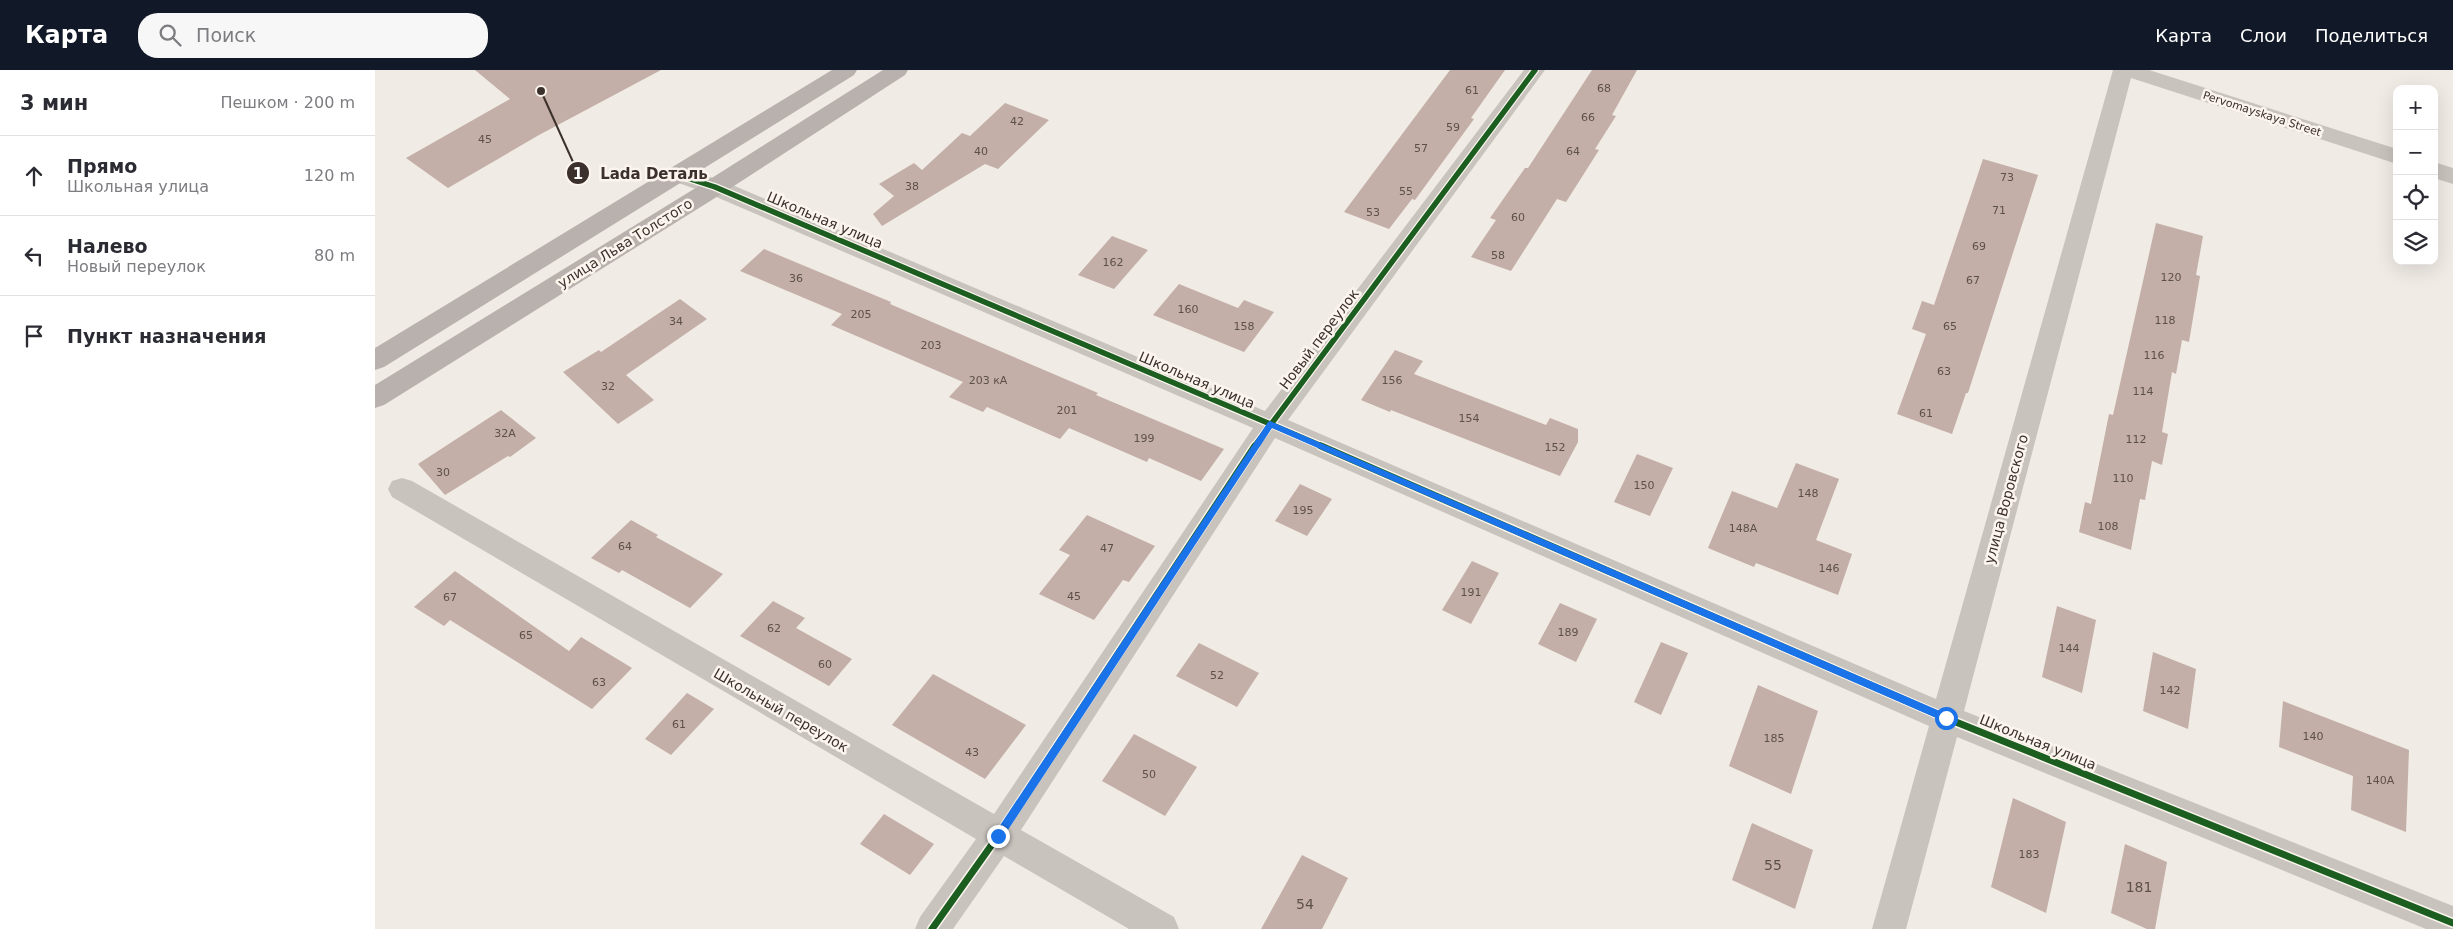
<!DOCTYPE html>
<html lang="ru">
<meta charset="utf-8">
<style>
:root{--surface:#fff;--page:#f7f7f7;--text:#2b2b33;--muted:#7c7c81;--line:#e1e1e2;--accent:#111827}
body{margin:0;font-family:"DejaVu Sans",sans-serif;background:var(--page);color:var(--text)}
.controls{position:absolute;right:15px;top:15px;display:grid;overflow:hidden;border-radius:10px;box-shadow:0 5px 20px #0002}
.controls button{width:45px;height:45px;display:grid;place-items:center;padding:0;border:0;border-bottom:1px solid var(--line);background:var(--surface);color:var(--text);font:25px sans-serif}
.stop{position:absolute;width:15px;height:15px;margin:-11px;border:4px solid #1a73e8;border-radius:50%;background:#fff}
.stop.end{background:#1a73e8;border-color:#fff;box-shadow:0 1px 5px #0008}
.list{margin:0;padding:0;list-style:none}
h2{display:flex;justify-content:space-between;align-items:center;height:65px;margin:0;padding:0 20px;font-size:21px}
h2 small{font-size:16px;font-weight:400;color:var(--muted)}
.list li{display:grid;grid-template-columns:32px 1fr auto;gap:15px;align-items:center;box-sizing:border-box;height:80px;padding:0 20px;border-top:1px solid var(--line)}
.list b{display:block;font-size:19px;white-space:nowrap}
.list p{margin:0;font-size:16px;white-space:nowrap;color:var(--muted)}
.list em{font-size:16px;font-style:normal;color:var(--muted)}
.icon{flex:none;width:28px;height:28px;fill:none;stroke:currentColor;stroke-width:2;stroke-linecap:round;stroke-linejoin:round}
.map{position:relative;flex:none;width:2078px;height:859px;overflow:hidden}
header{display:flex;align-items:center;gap:30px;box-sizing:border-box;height:70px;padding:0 25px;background:var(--accent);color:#fff}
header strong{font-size:24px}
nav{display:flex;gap:28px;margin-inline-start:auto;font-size:18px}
.search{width:350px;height:45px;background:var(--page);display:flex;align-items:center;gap:12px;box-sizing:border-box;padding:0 18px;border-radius:20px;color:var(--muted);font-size:19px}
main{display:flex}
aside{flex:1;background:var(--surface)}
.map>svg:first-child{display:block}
.building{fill:#c3afa7}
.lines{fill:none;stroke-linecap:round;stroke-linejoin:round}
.minor{fill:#c9c3be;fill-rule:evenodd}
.primary{fill:#b8b1ad;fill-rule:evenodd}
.cycleway-far1-casing{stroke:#fbf5ee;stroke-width:8}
.cycleway-casing{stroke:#fbf5ee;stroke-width:10}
.cycleway-far1{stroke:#1b5e20;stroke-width:5.5}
.cycleway{stroke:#1b5e20;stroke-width:7}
.route{fill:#1a73e8}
.labels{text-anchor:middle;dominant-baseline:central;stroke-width:5;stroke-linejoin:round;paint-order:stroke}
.number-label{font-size:11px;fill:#5d504a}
.far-street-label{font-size:11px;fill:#3b302b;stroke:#fbf5ee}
.street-label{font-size:14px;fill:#3b302b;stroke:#fbf5ee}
.near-number-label{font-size:14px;fill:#5d504a}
.leader{fill:none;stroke:#3b302b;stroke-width:2}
.callout-dot{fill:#3b302b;stroke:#fbf5ee;stroke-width:2}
.mark-label{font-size:15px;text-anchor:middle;font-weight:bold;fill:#fff}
.callout-label{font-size:15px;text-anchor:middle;font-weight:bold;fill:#3b302b;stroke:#fbf5ee;stroke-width:5;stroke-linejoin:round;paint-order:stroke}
</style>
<header>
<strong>Карта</strong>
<div class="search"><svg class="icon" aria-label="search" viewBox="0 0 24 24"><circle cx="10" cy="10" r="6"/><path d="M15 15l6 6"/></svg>Поиск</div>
<nav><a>Карта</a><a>Слои</a><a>Поделиться</a></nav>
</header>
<main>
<aside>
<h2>3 мин<small>Пешком · 200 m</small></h2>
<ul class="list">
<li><svg class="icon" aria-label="ahead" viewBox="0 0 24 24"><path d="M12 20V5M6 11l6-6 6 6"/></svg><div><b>Прямо</b><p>Школьная улица</p></div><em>120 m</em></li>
<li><svg class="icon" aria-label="left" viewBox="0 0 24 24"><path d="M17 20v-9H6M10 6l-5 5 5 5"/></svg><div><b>Налево</b><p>Новый переулок</p></div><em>80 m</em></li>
<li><svg class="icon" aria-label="arrive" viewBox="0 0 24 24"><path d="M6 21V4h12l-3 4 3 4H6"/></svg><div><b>Пункт назначения</b></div></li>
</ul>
</aside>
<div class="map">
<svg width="2078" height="859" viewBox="0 0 2078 859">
<rect width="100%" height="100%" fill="#f0ebe5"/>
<path class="building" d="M100 0H286L164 65 73 118 31 88 135 29Z
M1075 0H1130L1096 48 1099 49 1040 130 1037 129 1014 159 969 142Z
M1217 0H1262L1237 45 1241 46 1220 79 1224 80 1191 132 1182 129 1136 201 1096 187 1121 150 1115 148 1150 98H1153Z
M630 33 674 50 623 99 610 94 507 156 498 144 519 126 504 114 539 93 547 100 587 63 595 66Z
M1608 89 1663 105 1593 323H1591L1577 364 1522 344 1551 264 1537 259 1547 231 1559 235Z
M1781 153 1828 166 1821 205 1825 206 1814 272 1807 270 1801 304 1797 302 1787 362 1793 364 1787 395 1777 391 1770 430 1765 429 1756 480 1704 462 1710 432 1716 434 1734 344 1738 345Z
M737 166 773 180 739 219 703 205Z
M389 179 516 232 515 234 723 323 721 325 849 379 826 411 774 388 772 392 694 358 685 369 612 337 608 342 574 327 588 312 456 255 467 244 365 201Z
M804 214 863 238 869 230 899 242 869 282 778 245Z
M305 229 332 249 251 305 279 330 243 354 188 302 224 280 226 282Z
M1020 280 1048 291 1039 304 1171 355 1175 348 1203 359V372L1185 406 1016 340 1015 342 986 330Z
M126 340 161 368 135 387 133 386 70 425 43 394Z
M1262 384 1298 398 1275 446 1239 432Z
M1421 393 1464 409 1441 470 1477 484 1463 525 1381 493 1379 497 1333 478 1357 421 1402 438Z
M925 414 957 429 932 466 900 451Z
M712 445 780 476 754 512 748 510 719 550 664 524 695 485 684 480Z
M256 450 283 465 281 467 348 504 315 538 247 500 244 503 216 488Z
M1097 491 1124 503 1096 554 1067 540Z
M80 501 194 581 206 567 257 598 217 639 75 550 69 556 39 537Z
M398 531 430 548 421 558 477 589 454 616 365 566Z
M1185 533 1222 549 1201 592 1163 574Z
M1682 536 1721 550 1707 623 1667 607Z
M1286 572 1313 583 1286 645 1259 632Z
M824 573 884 603 862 637 801 606Z
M1778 582 1821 599 1813 659 1768 641Z
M558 604 651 655 610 709 517 655Z
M1383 615 1443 641 1416 724 1354 696Z
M312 623 339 639 296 685 270 669Z
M1908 631 2034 680 2031 762 1976 740 1978 706 1904 677Z
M759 664 822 697 790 746 727 711Z
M1638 728 1691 752 1671 843 1616 817Z
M509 744 559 774 535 805 485 774Z
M1377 753 1438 780 1420 839 1357 810Z
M1750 774 1792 792 1780 859H1772L1736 843Z
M927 785 973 808 947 859H886Z"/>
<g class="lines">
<path class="minor" d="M1149 0H1170L913 350 1561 629 1738 0H1774L2022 79V94L1756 8 1589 641 2078 836V859H2051L1582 667 1531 859H1497L1554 656 900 368 646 760 799 847 804 859H754L629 786 578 859H540L545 847 601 769 17 427 13 419 17 411 27 408 37 411 619 744 878 358 332 123 295 110 292 105 295 100 303 97 348 111 890 341Z
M2059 92 2078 98V114L2059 108Z"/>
<path class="primary" d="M457 0H482L479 5 9 297 0 300V278Z
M508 0H533L530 5 348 123 9 335 0 338V315L332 111Z"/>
<defs>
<path id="cycleway-far1" d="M303 105 340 117 949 377
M879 377 1160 0"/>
<path id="cycleway" d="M946 376 1571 648 2078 853
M557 859 623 766 880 376"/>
</defs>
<use href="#cycleway-far1" class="cycleway-far1-casing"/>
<use href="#cycleway" class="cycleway-casing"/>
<use href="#cycleway-far1" class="cycleway-far1"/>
<use href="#cycleway" class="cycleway"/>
</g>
<path class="route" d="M895 351 1574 645 1576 648 1574 651H1568L897 358 627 769H620V763L893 352Z"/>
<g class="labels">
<g class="number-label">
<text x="1229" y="18">68</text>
<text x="1097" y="20">61</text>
<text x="1213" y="47">66</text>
<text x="642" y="51">42</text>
<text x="1078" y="57">59</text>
<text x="110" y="69">45</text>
<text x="1046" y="78">57</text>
<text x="606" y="81">40</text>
<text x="1198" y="81">64</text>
<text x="1632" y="107">73</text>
<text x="537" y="116">38</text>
<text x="1031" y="121">55</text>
<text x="1624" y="140">71</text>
<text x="998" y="142">53</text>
<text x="1143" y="147">60</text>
<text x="1604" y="176">69</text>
<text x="1123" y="185">58</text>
<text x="738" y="192">162</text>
<text x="1796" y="207">120</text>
<text x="421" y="208">36</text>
<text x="1598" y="210">67</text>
<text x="813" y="239">160</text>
<text x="486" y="244">205</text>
<text x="1790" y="250">118</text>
<text x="301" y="251">34</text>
<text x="869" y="256">158</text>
<text x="1575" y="256">65</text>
<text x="556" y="275">203</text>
<text x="1779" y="285">116</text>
<text x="1569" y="301">63</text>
<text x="613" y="310">203 кА</text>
<text x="1017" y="310">156</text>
<text x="233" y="316">32</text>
<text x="1768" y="321">114</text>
<text x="692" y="340">201</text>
<text x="1551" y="343">61</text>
<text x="1094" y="348">154</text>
<text x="130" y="363">32А</text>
<text x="769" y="368">199</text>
<text x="1761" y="369">112</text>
<text x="1180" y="377">152</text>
<text x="68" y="402">30</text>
<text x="1748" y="408">110</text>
<text x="1269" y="415">150</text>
<text x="1433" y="423">148</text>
<text x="928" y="440">195</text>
<text x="1733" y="456">108</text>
<text x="1368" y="458">148А</text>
<text x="250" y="476">64</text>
<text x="732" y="478">47</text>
<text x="1454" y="498">146</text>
<text x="1096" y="522">191</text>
<text x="699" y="526">45</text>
<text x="75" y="527">67</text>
<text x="399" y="558">62</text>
<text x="1193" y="562">189</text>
<text x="151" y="565">65</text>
<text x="1694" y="578">144</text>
<text x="450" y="594">60</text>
<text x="842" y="605">52</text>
<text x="224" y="612">63</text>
<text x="1795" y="620">142</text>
<text x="304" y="654">61</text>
<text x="1938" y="666">140</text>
<text x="1399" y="668">185</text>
<text x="597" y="682">43</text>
<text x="774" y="704">50</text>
<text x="2005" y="710">140А</text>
<text x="1654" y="784">183</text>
</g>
<g class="far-street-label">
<text transform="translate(1887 44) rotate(18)">Pervomayskaya Street</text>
</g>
<g class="street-label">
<text transform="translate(450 150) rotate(23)">Школьная улица</text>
<text transform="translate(250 173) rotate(-32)">улица Льва Толстого</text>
<text transform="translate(944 269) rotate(-53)">Новый переулок</text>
<text transform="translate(822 310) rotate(23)">Школьная улица</text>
<text transform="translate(1631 429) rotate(-75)">улица Воровского</text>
<text transform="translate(406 640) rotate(30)">Школьный переулок</text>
<text transform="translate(1663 672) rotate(22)">Школьная улица</text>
</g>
<g class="near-number-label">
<text x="1398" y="795">55</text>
<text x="1764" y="817">181</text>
<text x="930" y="834">54</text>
</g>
</g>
<path class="leader" d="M166 21L203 103"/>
<g class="callout-dot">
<circle cx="166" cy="21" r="5"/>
<circle cx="203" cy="103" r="12"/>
</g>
<g class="mark-label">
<text x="203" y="109">1</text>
</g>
<g class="callout-label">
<text x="279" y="109">Lada Dеталь</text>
</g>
</svg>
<div class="controls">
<button>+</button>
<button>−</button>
<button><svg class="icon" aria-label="locate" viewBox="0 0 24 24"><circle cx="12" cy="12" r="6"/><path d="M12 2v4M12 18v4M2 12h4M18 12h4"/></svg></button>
<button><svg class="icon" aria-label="layers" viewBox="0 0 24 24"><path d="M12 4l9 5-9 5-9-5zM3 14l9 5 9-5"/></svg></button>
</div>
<div class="stop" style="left:1571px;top:648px"></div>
<div class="stop end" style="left:623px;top:766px"></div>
</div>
</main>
